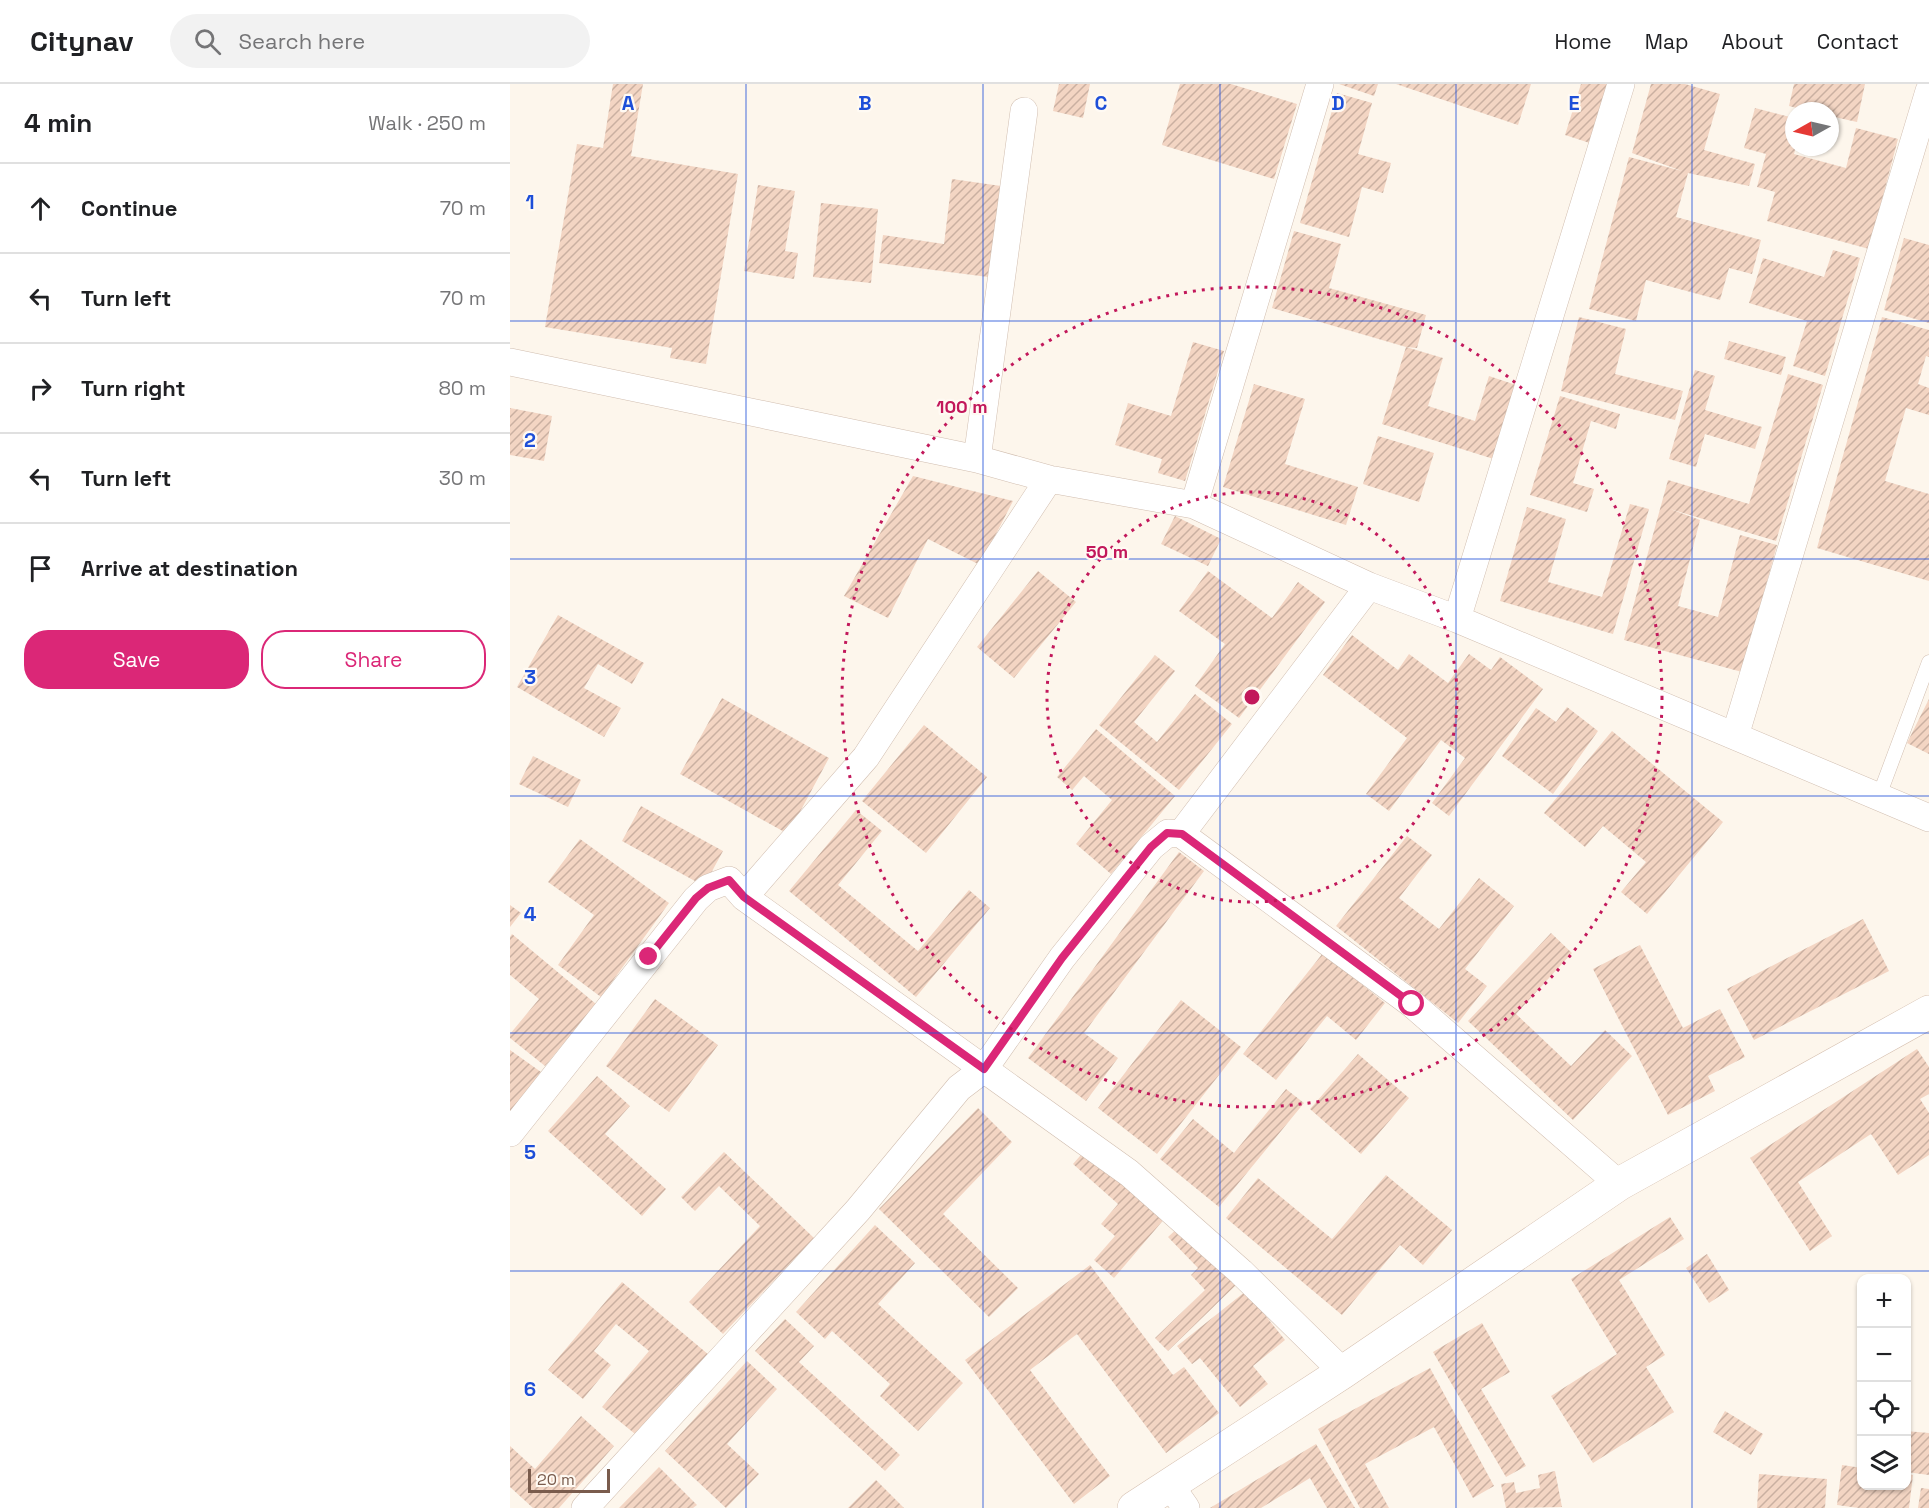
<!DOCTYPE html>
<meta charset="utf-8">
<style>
:root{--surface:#fff;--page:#f2f2f2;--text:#202124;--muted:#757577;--line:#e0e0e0;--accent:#db2777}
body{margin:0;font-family:"Space Grotesk",sans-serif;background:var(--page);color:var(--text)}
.controls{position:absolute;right:18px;bottom:18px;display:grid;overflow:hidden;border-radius:12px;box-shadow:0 2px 4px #0004}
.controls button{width:54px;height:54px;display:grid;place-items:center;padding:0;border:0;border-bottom:2px solid var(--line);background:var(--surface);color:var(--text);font:30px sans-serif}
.compass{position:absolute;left:1275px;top:18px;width:54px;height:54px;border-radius:50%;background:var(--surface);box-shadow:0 2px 4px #0004;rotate:262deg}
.scale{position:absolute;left:18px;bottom:15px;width:82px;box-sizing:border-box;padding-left:6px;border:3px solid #7a5c4d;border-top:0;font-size:16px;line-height:21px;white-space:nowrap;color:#7a5c4d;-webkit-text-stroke:4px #fffaf3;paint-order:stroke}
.stop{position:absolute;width:18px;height:18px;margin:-14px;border:4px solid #db2777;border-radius:50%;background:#fff}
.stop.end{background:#db2777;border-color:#fff;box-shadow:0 2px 6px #0008}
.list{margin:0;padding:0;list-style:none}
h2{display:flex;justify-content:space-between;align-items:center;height:78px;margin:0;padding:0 24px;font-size:26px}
h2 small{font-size:20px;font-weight:400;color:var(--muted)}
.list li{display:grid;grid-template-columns:39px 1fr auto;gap:18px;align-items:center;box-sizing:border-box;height:90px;padding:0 24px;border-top:2px solid var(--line)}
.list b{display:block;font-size:22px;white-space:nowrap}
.list em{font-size:20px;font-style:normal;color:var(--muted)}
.actions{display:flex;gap:12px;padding:18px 24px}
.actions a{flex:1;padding:14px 0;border:2px solid var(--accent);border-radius:24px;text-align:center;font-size:21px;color:var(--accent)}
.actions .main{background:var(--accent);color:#fff}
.icon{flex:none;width:33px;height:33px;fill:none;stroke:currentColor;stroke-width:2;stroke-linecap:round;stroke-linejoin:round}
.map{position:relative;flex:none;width:1419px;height:1424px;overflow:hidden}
header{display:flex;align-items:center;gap:36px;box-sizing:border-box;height:84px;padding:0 30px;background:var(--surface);border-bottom:2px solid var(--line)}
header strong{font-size:28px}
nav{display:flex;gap:33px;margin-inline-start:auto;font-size:21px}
.search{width:420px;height:54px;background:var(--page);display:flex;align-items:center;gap:15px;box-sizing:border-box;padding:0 21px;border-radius:33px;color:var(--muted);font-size:22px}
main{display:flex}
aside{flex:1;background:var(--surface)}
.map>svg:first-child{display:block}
.building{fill:url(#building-hatch)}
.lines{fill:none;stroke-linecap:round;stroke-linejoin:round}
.lane-casing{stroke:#d1beb0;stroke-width:15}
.street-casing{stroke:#d1beb0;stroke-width:28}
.secondary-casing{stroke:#d6c0b0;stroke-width:34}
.lane{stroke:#fff;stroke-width:14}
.street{stroke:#fff;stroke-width:27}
.secondary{stroke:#fff;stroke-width:33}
.route{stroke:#db2777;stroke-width:8}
.grid{fill:none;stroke:#1d4ed8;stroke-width:1.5;stroke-opacity:0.55}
.ring{fill:none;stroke:#c2185b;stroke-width:3;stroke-dasharray:3 6}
.grid-label{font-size:20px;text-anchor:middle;font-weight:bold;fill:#1d4ed8;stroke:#fffaf3;stroke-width:4.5;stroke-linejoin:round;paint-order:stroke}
.centre{fill:#c2185b;stroke:#fffaf3;stroke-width:3}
.ring-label{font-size:18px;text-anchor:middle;font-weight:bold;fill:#c2185b;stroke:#fffaf3;stroke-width:4.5;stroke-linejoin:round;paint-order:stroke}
</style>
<header>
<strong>Citynav</strong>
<div class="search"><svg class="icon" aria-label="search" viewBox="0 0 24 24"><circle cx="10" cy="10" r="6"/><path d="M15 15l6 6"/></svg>Search here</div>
<nav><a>Home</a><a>Map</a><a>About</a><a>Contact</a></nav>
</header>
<main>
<aside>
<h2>4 min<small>Walk · 250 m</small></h2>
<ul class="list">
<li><svg class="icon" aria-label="ahead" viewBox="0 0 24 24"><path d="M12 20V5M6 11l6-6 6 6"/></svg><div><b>Continue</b></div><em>70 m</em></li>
<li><svg class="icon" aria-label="left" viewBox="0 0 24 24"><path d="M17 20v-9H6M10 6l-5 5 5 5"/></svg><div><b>Turn left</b></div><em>70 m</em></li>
<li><svg class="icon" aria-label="right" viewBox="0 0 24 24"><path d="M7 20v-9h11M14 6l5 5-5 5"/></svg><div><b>Turn right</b></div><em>80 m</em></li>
<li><svg class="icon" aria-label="left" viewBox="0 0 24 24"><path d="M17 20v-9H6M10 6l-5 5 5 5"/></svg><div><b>Turn left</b></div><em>30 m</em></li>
<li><svg class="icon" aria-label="arrive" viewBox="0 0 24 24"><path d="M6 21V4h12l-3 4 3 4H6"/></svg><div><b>Arrive at destination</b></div></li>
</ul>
<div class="actions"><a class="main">Save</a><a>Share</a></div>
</aside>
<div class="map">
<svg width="1419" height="1424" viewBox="0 0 1419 1424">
<defs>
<pattern id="building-hatch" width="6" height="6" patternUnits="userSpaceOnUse" patternTransform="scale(1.5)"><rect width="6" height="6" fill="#f3d5c3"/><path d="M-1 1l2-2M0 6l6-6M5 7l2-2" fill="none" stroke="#cab0a1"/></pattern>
</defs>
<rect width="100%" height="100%" fill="#fdf6ec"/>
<path class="building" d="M103 0H133L121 72 228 90 196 280 160 274 162 264 35 243 67 60 93 64Z
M549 0H580L573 34 543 27Z
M670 0H721L787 20 764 95 652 61Z
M829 0H868L864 12Z
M886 0H1021L1008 41Z
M1071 0H1106L1086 61 1055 51Z
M1141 0H1175L1210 10 1194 66 1245 80 1239 102 1178 89 1166 133 1251 156 1242 190 1219 184 1210 216 1136 196 1126 237 1079 225 1119 73 1172 87 1122 69Z
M1284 0H1355L1347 38 1320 32V27H1299L1279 22Z
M827 9 862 19 848 70 881 79 873 109 852 103 839 153 790 139Z
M1245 24 1284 34V63H1286L1284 70 1336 84 1346 44 1388 55 1359 165 1257 137 1265 108 1247 103 1256 70 1234 64Z
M442 95 498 103 486 194 369 179 373 151 434 160Z
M248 101 285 107 275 167 288 169 284 195 234 187Z
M311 119 368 125 361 199 303 193Z
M784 147 831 160 819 204 916 231 907 264 896 263 933 274 918 322 965 337 979 292 1012 303 990 377 872 340 896 263 762 224Z
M1394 154 1419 161V239L1374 226Z
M1323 166 1350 174 1315 292 1283 282 1297 237 1239 219 1253 174 1314 193Z
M1069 233 1116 245 1105 290 1173 307 1165 336 1051 307Z
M1372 233 1419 246V273L1416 272 1408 300 1419 304V331L1396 324 1375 397 1419 410V497L1307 464Z
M1219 257 1276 273 1271 291 1214 275Z
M683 258 714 267 675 397 648 389 652 375 605 361 618 319 661 332Z
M1185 286 1205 292 1195 326 1252 343 1245 365 1195 350 1186 383 1159 375Z
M1278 290 1313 301 1266 457 1160 425 1190 436 1168 522 1208 533 1230 451 1267 461 1232 588 1114 556 1158 396 1239 420Z
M744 300 795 315 775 380 848 403 836 441 713 403Z
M1050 312 1110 330 1106 345 1081 337 1063 399 1084 405 1077 428 1020 411Z
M0 324 42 332 34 377 0 371Z
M868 352 924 369 909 418 853 400Z
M403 392 503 417 470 481 418 455 378 534 334 512Z
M1120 420 1139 425 1103 550 990 517 1017 423 1056 435 1038 498 1092 513Z
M665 432 711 455 698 482 651 460Z
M528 487 566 518 504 594 467 563Z
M698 487 762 534 788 498 815 518 729 634 685 602 715 560 669 527Z
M48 531 134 579 122 600 88 580 74 604 111 624 94 653 7 603Z
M842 551 888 586 899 570 938 599 959 570 981 586 990 573 1033 605 939 732 922 719 955 674 931 656 879 727 856 710 897 654 813 591Z
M645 571 665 587 624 638 647 658 685 610 722 640 669 706 589 641Z
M212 614 319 674 278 750 170 690Z
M1419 615V670L1397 659Z
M1057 623 1088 647 1043 710 992 672 1026 624 1046 638Z
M414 641 477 693 416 769 352 717Z
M586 645 665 712 601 790 566 760 602 716 574 692 562 706 547 693Z
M1102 647 1213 738 1137 830 1111 808 1136 778 1093 742 1075 763 1034 729Z
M23 672 71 696 58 723 9 700Z
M131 722 213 767 194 802 112 757Z
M346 726 372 747 328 801 408 867 459 806 480 824 406 913 279 807Z
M897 752 922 771 889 814 929 845 969 794 1004 822 955 885 977 902 948 939 826 842Z
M70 755 159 819 91 913 48 881 84 831 38 798Z
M669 768 694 787 574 949 608 974 576 1017 518 974Z
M0 821 11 829 0 843Z
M1353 835 1379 887 1244 956 1217 905Z
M1041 849 1062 869 1006 930 1061 982 1095 946 1122 972 1063 1036 958 937Z
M2 850 86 920 35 982 0 954V950L29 915 0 891V853Z
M1130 861 1173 944 1210 925 1235 973 1198 992 1205 1007 1158 1031 1083 885Z
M813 869 875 919 846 956 817 932 766 996 733 970Z
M145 915 208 961 159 1028 96 982Z
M671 916 731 963 647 1070 588 1024Z
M1407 965 1419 983V1010L1410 1015 1419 1029V1071L1388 1091 1361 1050 1288 1098 1322 1152 1300 1167 1240 1074Z
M0 966 31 988 0 1031Z
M848 970 899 1014 851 1070 800 1025Z
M87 992 120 1022 95 1050 156 1105 132 1132 38 1047Z
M776 1005 794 1019 709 1123 650 1075 683 1035 724 1069Z
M468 1024 502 1058 433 1130 508 1204 479 1233 369 1125Z
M576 1065 656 1133 604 1194 584 1176 605 1152 591 1140 608 1120 563 1080Z
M214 1068 304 1154 213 1250 179 1218 250 1142 209 1102 185 1127 171 1113Z
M876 1091 942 1146 913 1181 890 1161 832 1231 716 1134 748 1094 822 1155Z
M1160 1133 1174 1155 1109 1196 1155 1271 1136 1283 1164 1328 1083 1379 1041 1312 1107 1270 1061 1195Z
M365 1141 405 1179 368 1220 453 1299 408 1347 370 1312 380 1300 322 1247 315 1255 286 1228Z
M671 1141 727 1200 658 1267 645 1254 695 1206 681 1191 688 1184 658 1153Z
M1197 1170 1219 1206 1199 1219 1176 1184Z
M580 1181 663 1291 674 1283 709 1329 656 1369 567 1250 520 1286 600 1392 564 1420 455 1276Z
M112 1198 199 1271 130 1354 92 1323 139 1267 106 1240 84 1267 101 1281 73 1315 38 1286Z
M736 1207 775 1256 743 1282 758 1300 730 1323 690 1274 682 1280 667 1262Z
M275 1235 304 1262 289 1278 390 1371 375 1387 245 1267Z
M972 1239 1000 1288 971 1305 1016 1382 996 1393 923 1268Z
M237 1277 267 1305 217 1360 249 1390 216 1424 155 1367Z
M920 1284 984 1402 963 1414 924 1343 855 1380 879 1424H850L808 1345Z
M1215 1327 1253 1350 1241 1371 1203 1348Z
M71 1332 104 1362 49 1424H23L0 1403V1362L25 1385Z
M1396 1347 1419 1349V1391L1396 1388Z
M806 1360 845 1424H817L800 1394 751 1424H700Z
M1332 1381 1352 1384V1402H1396V1390L1403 1391 1399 1424H1349L1327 1421Z
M149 1383 187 1421 183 1424H109Z
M1045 1387 1052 1423 996 1424 991 1400 1004 1398 1006 1409 1030 1404 1028 1391Z
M1249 1390 1317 1395 1315 1424H1247Z
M366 1396 394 1424H338Z
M1411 1404 1419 1405V1424H1408Z"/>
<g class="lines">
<defs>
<path id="lane" d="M1369 712 1419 578"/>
<path id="street" d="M0 278 467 375 539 395 684 421 859 502 947 535 1419 734
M467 375 514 27
M684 421 810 0
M947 535 1111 0
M1225 652 1419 7
M671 750 859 502
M234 813 356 673 539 395
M0 1049 186 815 198 804 219 796 234 813 619 1089 731 1188 833 1288
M660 1401 676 1424
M75 1424 348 1126 449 1004 474 985 552 874 641 763 658 749 671 750 902 920 1109 1100"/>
<path id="secondary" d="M624 1424 833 1288 1109 1100 1419 928"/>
</defs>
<use href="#lane" class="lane-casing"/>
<use href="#street" class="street-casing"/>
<use href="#secondary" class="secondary-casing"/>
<use href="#lane" class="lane"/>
<use href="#street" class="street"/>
<use href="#secondary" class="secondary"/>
</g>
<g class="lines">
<path class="route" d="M139 873 186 814 198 804 219 796 234 813 474 985 552 874 641 763 657 749 672 750 902 920"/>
</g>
<path class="grid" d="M236 0V1424M473 0V1424M710 0V1424M946 0V1424M1182 0V1424M0 237H1419M0 475H1419M0 712H1419M0 949H1419M0 1187H1419"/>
<g class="ring">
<circle cx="742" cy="613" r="205"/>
<circle cx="742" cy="613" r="410"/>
</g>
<g class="grid-label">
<text x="118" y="26">A</text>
<text x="355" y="26">B</text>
<text x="591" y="26">C</text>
<text x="828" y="26">D</text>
<text x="1064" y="26">E</text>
<text x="20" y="125">1</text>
<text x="20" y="363">2</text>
<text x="20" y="600">3</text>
<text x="20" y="837">4</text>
<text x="20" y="1075">5</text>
<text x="20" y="1312">6</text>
</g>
<circle cx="742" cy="613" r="9" class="centre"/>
<g class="ring-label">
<text x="452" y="329">100 m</text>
<text x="597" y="474">50 m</text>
</g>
</svg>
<div class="controls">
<button>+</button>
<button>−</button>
<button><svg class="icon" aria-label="locate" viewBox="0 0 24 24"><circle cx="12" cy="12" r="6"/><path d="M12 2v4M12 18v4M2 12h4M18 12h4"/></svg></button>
<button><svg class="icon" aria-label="layers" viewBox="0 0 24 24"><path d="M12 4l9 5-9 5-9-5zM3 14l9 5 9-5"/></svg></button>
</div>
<svg class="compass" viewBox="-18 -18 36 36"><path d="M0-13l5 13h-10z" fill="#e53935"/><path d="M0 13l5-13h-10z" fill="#757577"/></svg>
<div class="scale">20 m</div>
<div class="stop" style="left:902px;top:920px"></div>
<div class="stop end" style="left:139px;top:873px"></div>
</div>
</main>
